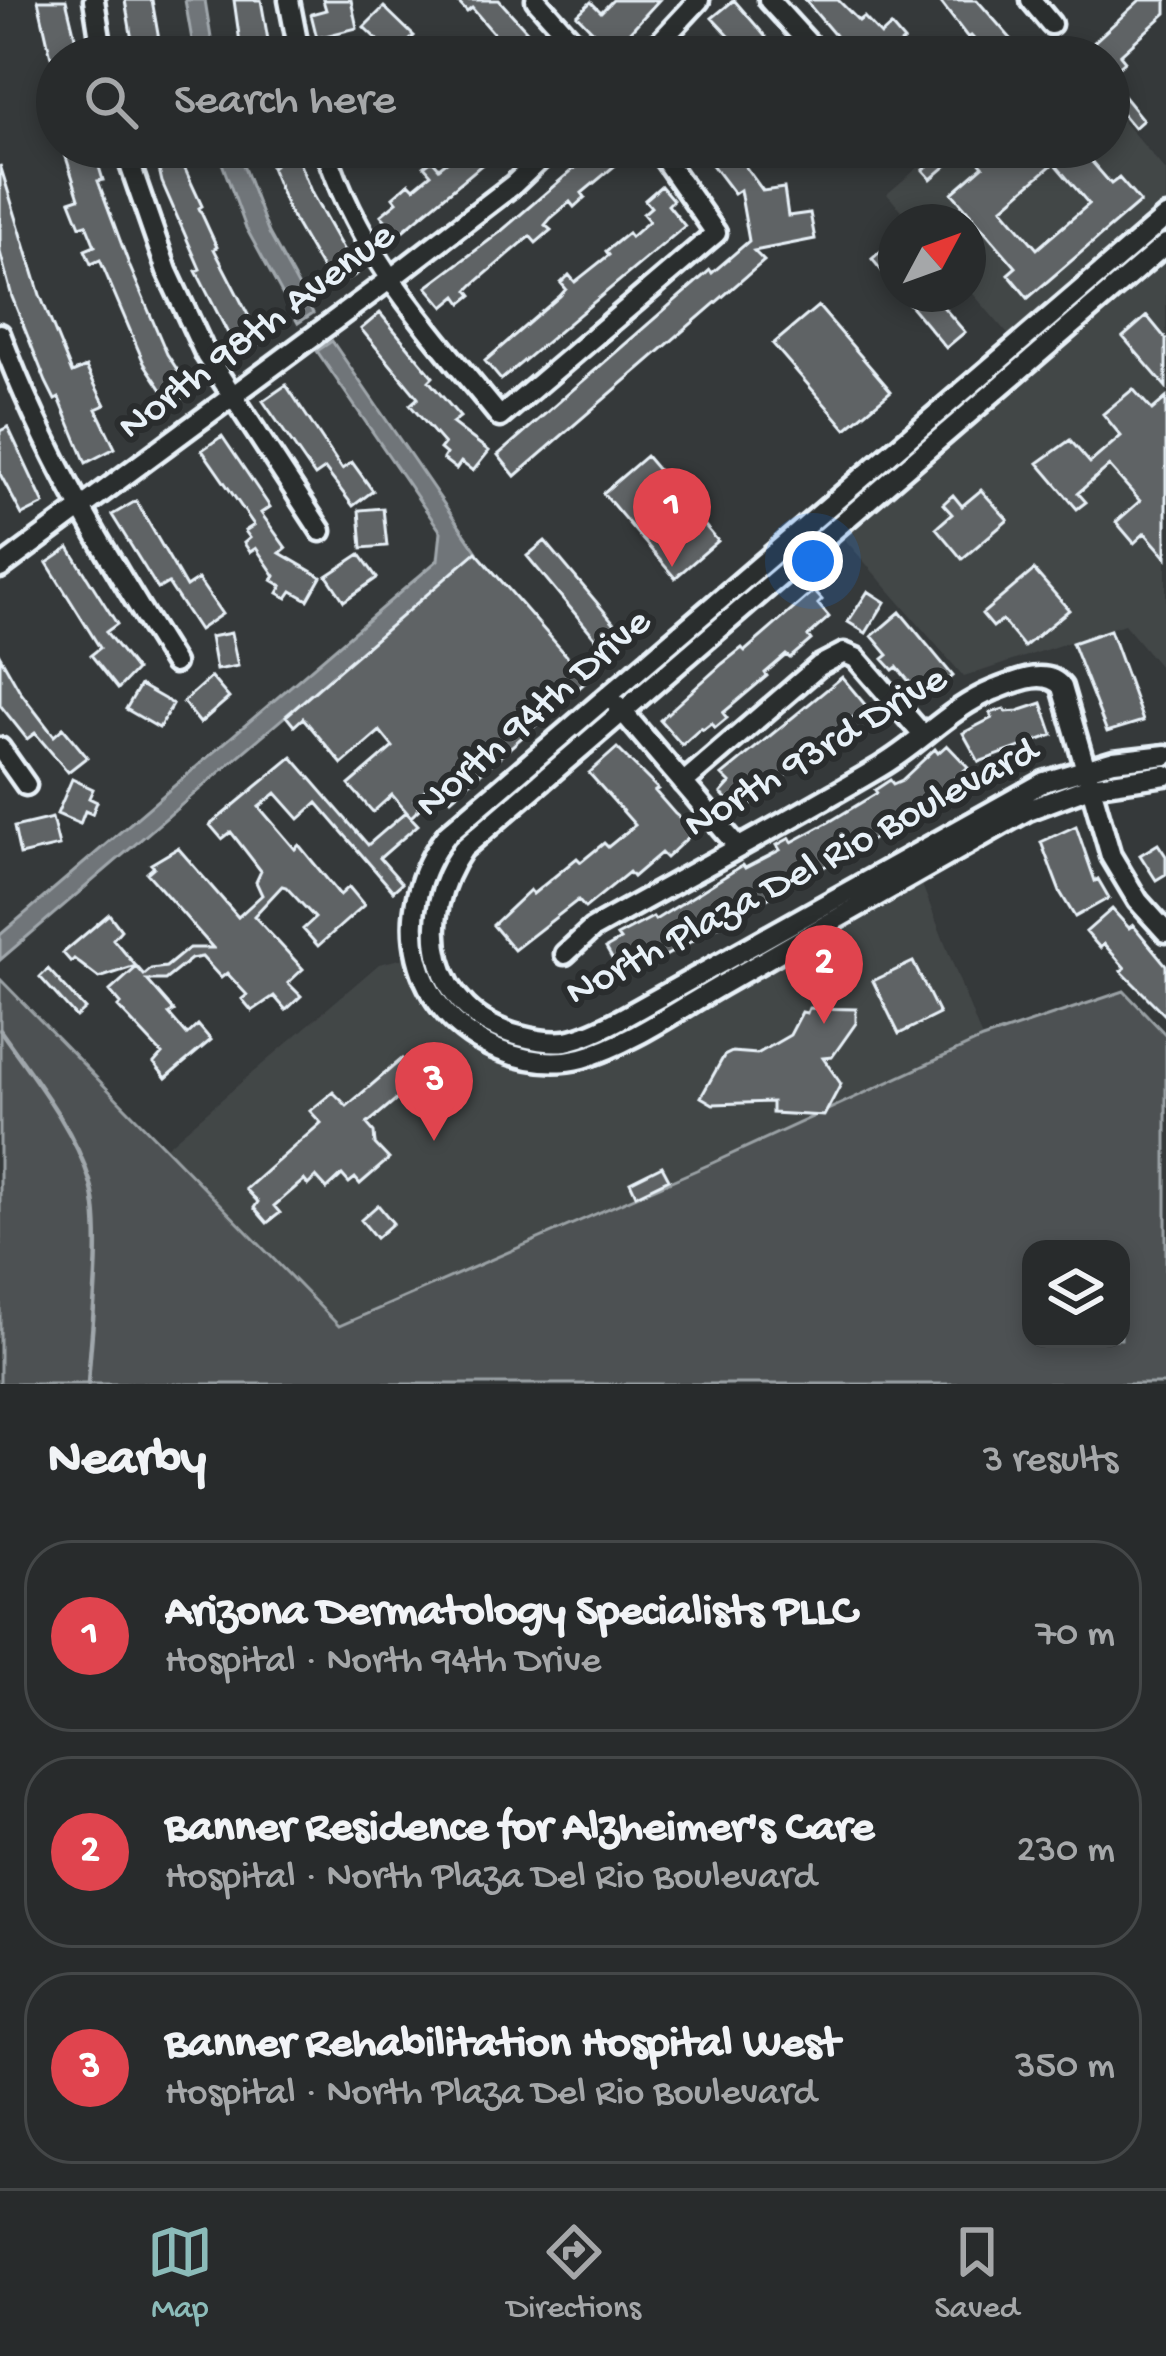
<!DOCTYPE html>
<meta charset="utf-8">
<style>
:root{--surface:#282b2c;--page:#343738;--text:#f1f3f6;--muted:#a5a7a9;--line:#444748;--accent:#8bbbb9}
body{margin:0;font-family:"Gochi Hand",sans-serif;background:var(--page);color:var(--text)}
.controls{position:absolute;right:36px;bottom:36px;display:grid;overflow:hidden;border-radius:24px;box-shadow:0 6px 18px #0003}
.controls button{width:108px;height:108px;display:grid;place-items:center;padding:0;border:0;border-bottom:3px solid var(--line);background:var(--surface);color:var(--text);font:60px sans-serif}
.compass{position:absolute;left:878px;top:204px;width:108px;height:108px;border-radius:50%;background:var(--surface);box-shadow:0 6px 18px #0003;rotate:49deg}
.you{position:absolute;left:813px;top:561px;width:42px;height:42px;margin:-30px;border:9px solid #fff;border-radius:50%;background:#1a73e8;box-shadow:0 0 0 18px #1a73e833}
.badge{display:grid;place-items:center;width:78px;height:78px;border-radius:50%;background:var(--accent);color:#fff;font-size:39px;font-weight:700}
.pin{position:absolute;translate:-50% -99px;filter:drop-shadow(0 3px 6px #0008)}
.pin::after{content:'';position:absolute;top:63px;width:42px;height:36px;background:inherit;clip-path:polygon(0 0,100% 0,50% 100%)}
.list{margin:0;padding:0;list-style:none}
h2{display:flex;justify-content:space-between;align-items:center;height:156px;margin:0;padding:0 48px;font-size:51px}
h2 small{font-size:39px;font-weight:400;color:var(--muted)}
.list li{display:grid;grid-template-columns:78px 1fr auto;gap:36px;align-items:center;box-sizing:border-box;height:192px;margin:0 24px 24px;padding:0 24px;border:3px solid var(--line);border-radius:48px}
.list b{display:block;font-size:45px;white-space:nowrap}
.list p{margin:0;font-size:39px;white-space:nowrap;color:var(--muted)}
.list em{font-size:39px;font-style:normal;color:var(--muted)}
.icon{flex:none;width:66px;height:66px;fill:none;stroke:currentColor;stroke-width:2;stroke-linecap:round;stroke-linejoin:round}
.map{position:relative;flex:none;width:1166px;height:1384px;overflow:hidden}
.search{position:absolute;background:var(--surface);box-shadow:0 6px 18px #0003;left:36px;right:36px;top:36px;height:132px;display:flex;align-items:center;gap:30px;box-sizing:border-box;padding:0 42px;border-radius:66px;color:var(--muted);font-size:45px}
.sheet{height:804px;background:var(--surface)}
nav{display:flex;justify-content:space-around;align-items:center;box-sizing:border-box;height:168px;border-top:3px solid var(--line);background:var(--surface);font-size:33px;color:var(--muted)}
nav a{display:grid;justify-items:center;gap:6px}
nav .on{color:var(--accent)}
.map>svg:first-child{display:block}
.built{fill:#424647}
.green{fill:#4d5152;stroke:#9aa1a5;stroke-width:3;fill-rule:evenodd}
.water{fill:#707579;stroke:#a0a7ac;stroke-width:3}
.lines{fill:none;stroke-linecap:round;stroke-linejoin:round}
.stream{stroke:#a0a7ac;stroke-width:4.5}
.building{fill:#5f6365;stroke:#e8f1f8;stroke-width:3;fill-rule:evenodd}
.minor-casing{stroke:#e8f1f8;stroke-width:27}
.minor{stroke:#2a2d2e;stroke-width:18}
.labels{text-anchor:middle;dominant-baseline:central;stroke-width:12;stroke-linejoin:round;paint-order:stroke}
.street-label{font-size:42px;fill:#e8f1f8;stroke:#2a2d2e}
</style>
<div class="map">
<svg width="1166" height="1384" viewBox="0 0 1166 1384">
<rect width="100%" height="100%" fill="#35393a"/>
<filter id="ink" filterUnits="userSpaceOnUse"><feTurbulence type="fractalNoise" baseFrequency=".00833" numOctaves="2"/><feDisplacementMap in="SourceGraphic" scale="24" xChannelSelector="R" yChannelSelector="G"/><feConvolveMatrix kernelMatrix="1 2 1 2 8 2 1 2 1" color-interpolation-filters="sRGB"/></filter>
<g filter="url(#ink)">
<path class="built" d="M1109 105 1166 171V207L1012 339 968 288V222H911L887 194 942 147H1109Z
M1166 254V674L1124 624 964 677 841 535Z
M921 882 982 1039 708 1165 339 1326 165 1148 379 964 408 957 422 997 447 1029 460 1041 510 1064 639 1043Z"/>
<path class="green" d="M0 979 339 1326 708 1165 982 1039 1124 991 1166 1035V1384H0ZM1031 1249H1121V1339H1031Z"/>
<path class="water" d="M185 0H205L214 57H195Z
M216 147H236L269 233 313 313 298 323 246 228Z
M332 341 477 552 0 960V935L438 560 441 532 317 351Z"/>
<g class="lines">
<path class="stream" d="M0 1030C32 1076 73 1126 90 1181 105 1228 91 1331 88 1384"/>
</g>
<path class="building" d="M38 0H66L76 41 69 43 73 57H51Z
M125 0H152L162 57H135Z
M234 0H261L271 57H242Z
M323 0H351L357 28 317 38 311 14 326 10Z
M456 0H499L534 39 516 55 510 48 503 54 491 40 496 36 472 8 467 12Z
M613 0H659L612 51 577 15 591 2 601 12Z
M734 0 760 30 782 57H749L712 18Z
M805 0H838L859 21 864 17 881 35 891 26 904 41 898 46 908 57H871L860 44 850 53Z
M939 0H977L1027 57H978L985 51 971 36 968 38Z
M1140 0H1166V13L1120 55 1125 61 1116 69 1093 43Z
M384 7 414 36 394 56 364 27Z
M1115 86 1143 120 1134 128 1109 98Z
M73 147H93L103 180 98 181 130 267 167 354 192 392 172 405 144 363 100 260 91 264 85 250 95 246 86 224 80 226 70 201 79 198 65 154V149Z
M154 147H182L188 166 184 167 202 206 199 208 217 247 214 249 262 342 239 355 196 271 200 269 162 182Z
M268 147H293L312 194 357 274 333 288 289 212 271 167 275 165Z
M466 147H503L398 235 381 215 397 202 393 197 409 183 414 188 431 174 424 166 432 160 439 168Z
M599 147H625L630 153 582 193 585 197 574 207 570 202 551 218 545 225 551 230 536 243 530 236 475 283 468 290 472 295 462 303 457 296 444 307 427 287 499 233Z
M688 147H731L763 191 784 188 788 216 810 213 815 239 754 251 764 261 515 476 498 455 710 270 712 273 749 241 740 190 734 194 707 158 700 163Z
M854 147H905L864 168Z
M950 147H1079L1111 184 1119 178 1140 202 1028 298 1008 274 1016 267 952 193 983 166 967 148 931 179 923 170ZM1054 163 1089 204 1037 249 1002 208Z
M0 165 40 295 72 373 86 367 105 405 96 409 115 448 86 463 59 398 55 400 46 382 12 297 0 252Z
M661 186 673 200 668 205 685 226 501 380 485 361 560 296 566 289 561 283 569 275 575 282 609 255 606 251 628 233 631 237 649 221 643 214 651 207 645 200Z
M890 243 896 250V288L872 259Z
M901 294H932L965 332 946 348Z
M818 306 891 391 846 429 773 344Z
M380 313 433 377 429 381 460 417 452 423 489 451 473 471 461 462 456 469 443 459 446 454 440 449 444 444 410 405 418 398 361 329Z
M1147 316 1166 339V387L1123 337Z
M286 385 342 469 352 462 373 491 353 506 325 469 315 476 263 401Z
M1133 389 1152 410 1166 398V557L1145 533 1134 543 1116 522 1140 501 1109 466 1078 493 1086 502 1077 509 1038 463 1070 440 1090 463 1121 436 1103 414Z
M8 427 44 504 22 515 0 474V431Z
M222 436 270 507 261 513 286 548 280 553 321 577 308 600 292 591 287 598 278 593 282 586 272 580 275 576 256 548 250 552 244 543 250 538 245 531 254 525 202 450Z
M646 456 718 541 675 578 603 493Z
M981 490 1008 520 962 559 936 528 952 514 943 504 953 495 962 506Z
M136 501 186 587 198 579 222 614 199 630 168 583 158 589 112 515Z
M383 508 387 546 362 548 359 510Z
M545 541 620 630 602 646 527 556Z
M69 548 117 624 106 632 136 670 118 689 91 655 100 648 47 563Z
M476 552 588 680 451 799 435 781 414 800 420 808 411 817 392 795 373 812 349 785 393 747 380 731 342 764 303 718 294 726 286 716Z
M360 554 377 578 344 601 327 576Z
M1034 570 1069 610 1024 647 1002 620 993 627 982 614Z
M814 591 822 600 818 604 829 617 808 636 811 640 790 658 786 655 765 673 767 676 723 713 727 718 715 728 712 723 703 730 701 728 682 745 660 720 722 664 742 648 745 651Z
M868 591 885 602 866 633 848 622Z
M900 612 953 676 940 687 937 683 928 691 923 685 917 691 897 667 893 670 883 659 888 655 872 636Z
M1110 630 1143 721 1107 732 1072 643Z
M231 633 238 666 216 670 210 637Z
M0 656 21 693 54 736 63 728 87 757 68 772 35 733 27 739 0 705Z
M211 677 229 698 200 723 183 702Z
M842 677 867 707 821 741 823 744 740 814 721 793 730 783 722 775Z
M140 685 173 704 159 728 126 709Z
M1042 703 1053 735 979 762 963 733 992 718 990 713 1004 709 1006 712 1018 711Z
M947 745 968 767 942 790 946 795 925 812 920 806 870 841 635 973 632 968 624 972 614 962 606 948 620 940 617 936 653 917 655 920 743 865 745 868 780 850 777 845 790 838 792 842 829 822 877 793 875 790 890 780 893 784 902 780 935 749 938 753Z
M617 748 658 789 655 791 675 814 696 830 666 858 661 853 633 877 629 872 585 908 578 900 514 950 493 925 530 890 533 894 577 858 581 862 604 843 608 847 635 825 589 773Z
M292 757 368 845 406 812 418 825 380 858 402 883 393 891 317 803 299 819 276 793 259 807 295 849 299 845 340 895 349 887 364 905 318 946 303 929 315 918 286 887 282 886 254 916 303 969 288 983 301 996 286 1010 274 996 252 1011 242 999 247 995 227 973 221 978 202 957 191 959 165 980H147L174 1011 169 1014 187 1035 198 1025 211 1040 166 1078 154 1063 162 1054 118 1007 121 1004 110 991 137 967 144 975 151 969 166 967 189 948H213L147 873 154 867 151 864 178 848 238 917 262 895 256 882 261 871 231 832 222 839 210 825Z
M72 779 93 789 89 798 97 802 92 814 85 811 80 824 57 814Z
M52 818 59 846 20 855 14 827Z
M1076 826 1095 881 1098 879 1109 898 1075 917 1060 892 1041 842Z
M1158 844 1166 856V874L1156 880 1140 855Z
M1112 909 1129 928 1133 925 1166 965V1016L1121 971 1125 968 1104 944 1100 948 1086 932Z
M109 914 121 930 113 939 136 966 99 978 74 959 71 962 63 953Z
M913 962 939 1014 899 1034 873 981Z
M48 969 85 1009 76 1017 40 977Z
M809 1008 856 1009V1023L832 1057 823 1058 841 1084 824 1116 772 1113V1102L713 1104 701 1097 724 1056 732 1052 757 1054 790 1035 802 1012 807 1013Z
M402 1059 412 1071 416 1067 430 1084 419 1093 413 1085 367 1124 374 1132 375 1144 389 1159 360 1184 355 1178 349 1183 342 1175 327 1189 316 1177 308 1185 304 1180 274 1206 280 1213 267 1223 254 1208 258 1202 246 1189 321 1123 310 1111 333 1092 347 1106Z
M662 1166 669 1179 636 1195 630 1182Z
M378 1205 393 1223 376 1238 361 1220Z"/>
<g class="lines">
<defs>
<path id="minor" d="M94 0 103 57
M289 0 300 57
M536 0 587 57
M769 0 821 57
M1031 0 1051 24
M646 57 699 0
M124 147 167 271 206 355 321 531
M325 147C358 254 430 331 500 417L716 233 656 147
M1166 217 447 834C387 910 410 1015 501 1051 527 1061 555 1065 582 1058 630 1045 684 1006 727 982 827 924 928 867 1028 810L1092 786 1166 775
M1166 244 463 849C414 919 430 1013 520 1036 535 1040 550 1043 566 1041 587 1037 608 1026 626 1016L1044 782 1114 761 1166 755
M0 334C44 452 107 557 174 663
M0 568 389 280 513 185 553 147
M616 704 738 847
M0 748 26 785
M683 783 819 666 844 653 856 658 923 735
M565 954 592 929C688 875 786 823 880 767 921 743 950 708 994 690 1015 682 1046 667 1062 687L1111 856 1138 901 1166 932"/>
</defs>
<use href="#minor" class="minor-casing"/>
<use href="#minor" class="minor"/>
</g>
</g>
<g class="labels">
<g class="street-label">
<text transform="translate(258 333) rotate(-37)">North 98th Avenue</text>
<text transform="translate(535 715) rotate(-41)">North 94th Drive</text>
<text transform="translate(817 754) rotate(-31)">North 93rd Drive</text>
<text transform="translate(803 874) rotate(-28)">North Plaza Del Rio Boulevard</text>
</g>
</g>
</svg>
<div class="controls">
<button><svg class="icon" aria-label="layers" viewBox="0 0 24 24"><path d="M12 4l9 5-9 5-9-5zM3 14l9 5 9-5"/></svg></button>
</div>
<svg class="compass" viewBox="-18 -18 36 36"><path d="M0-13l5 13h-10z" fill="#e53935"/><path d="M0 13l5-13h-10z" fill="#a5a7a9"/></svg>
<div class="you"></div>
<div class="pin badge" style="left:672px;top:567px;background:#e0444e">1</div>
<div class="pin badge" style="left:824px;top:1024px;background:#e0444e">2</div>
<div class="pin badge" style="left:434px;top:1141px;background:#e0444e">3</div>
<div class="search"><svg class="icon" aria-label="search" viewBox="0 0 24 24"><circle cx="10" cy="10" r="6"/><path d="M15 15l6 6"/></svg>Search here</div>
</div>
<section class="sheet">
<h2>Nearby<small>3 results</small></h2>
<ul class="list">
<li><span class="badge" style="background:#e0444e">1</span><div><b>Arizona Dermatology Specialists PLLC</b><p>Hospital · North 94th Drive</p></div><em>70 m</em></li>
<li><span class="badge" style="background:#e0444e">2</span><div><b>Banner Residence for Alzheimer's Care</b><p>Hospital · North Plaza Del Rio Boulevard</p></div><em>230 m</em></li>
<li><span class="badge" style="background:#e0444e">3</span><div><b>Banner Rehabilitation Hospital West</b><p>Hospital · North Plaza Del Rio Boulevard</p></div><em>350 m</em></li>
</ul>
</section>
<nav>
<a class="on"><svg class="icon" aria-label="map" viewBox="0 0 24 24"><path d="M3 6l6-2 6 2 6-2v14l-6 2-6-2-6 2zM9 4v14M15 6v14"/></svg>Map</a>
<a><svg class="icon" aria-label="directions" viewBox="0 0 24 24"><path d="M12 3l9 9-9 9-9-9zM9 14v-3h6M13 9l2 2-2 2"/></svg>Directions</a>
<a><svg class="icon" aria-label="saved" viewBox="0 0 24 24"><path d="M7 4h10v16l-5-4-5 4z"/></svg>Saved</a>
</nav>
